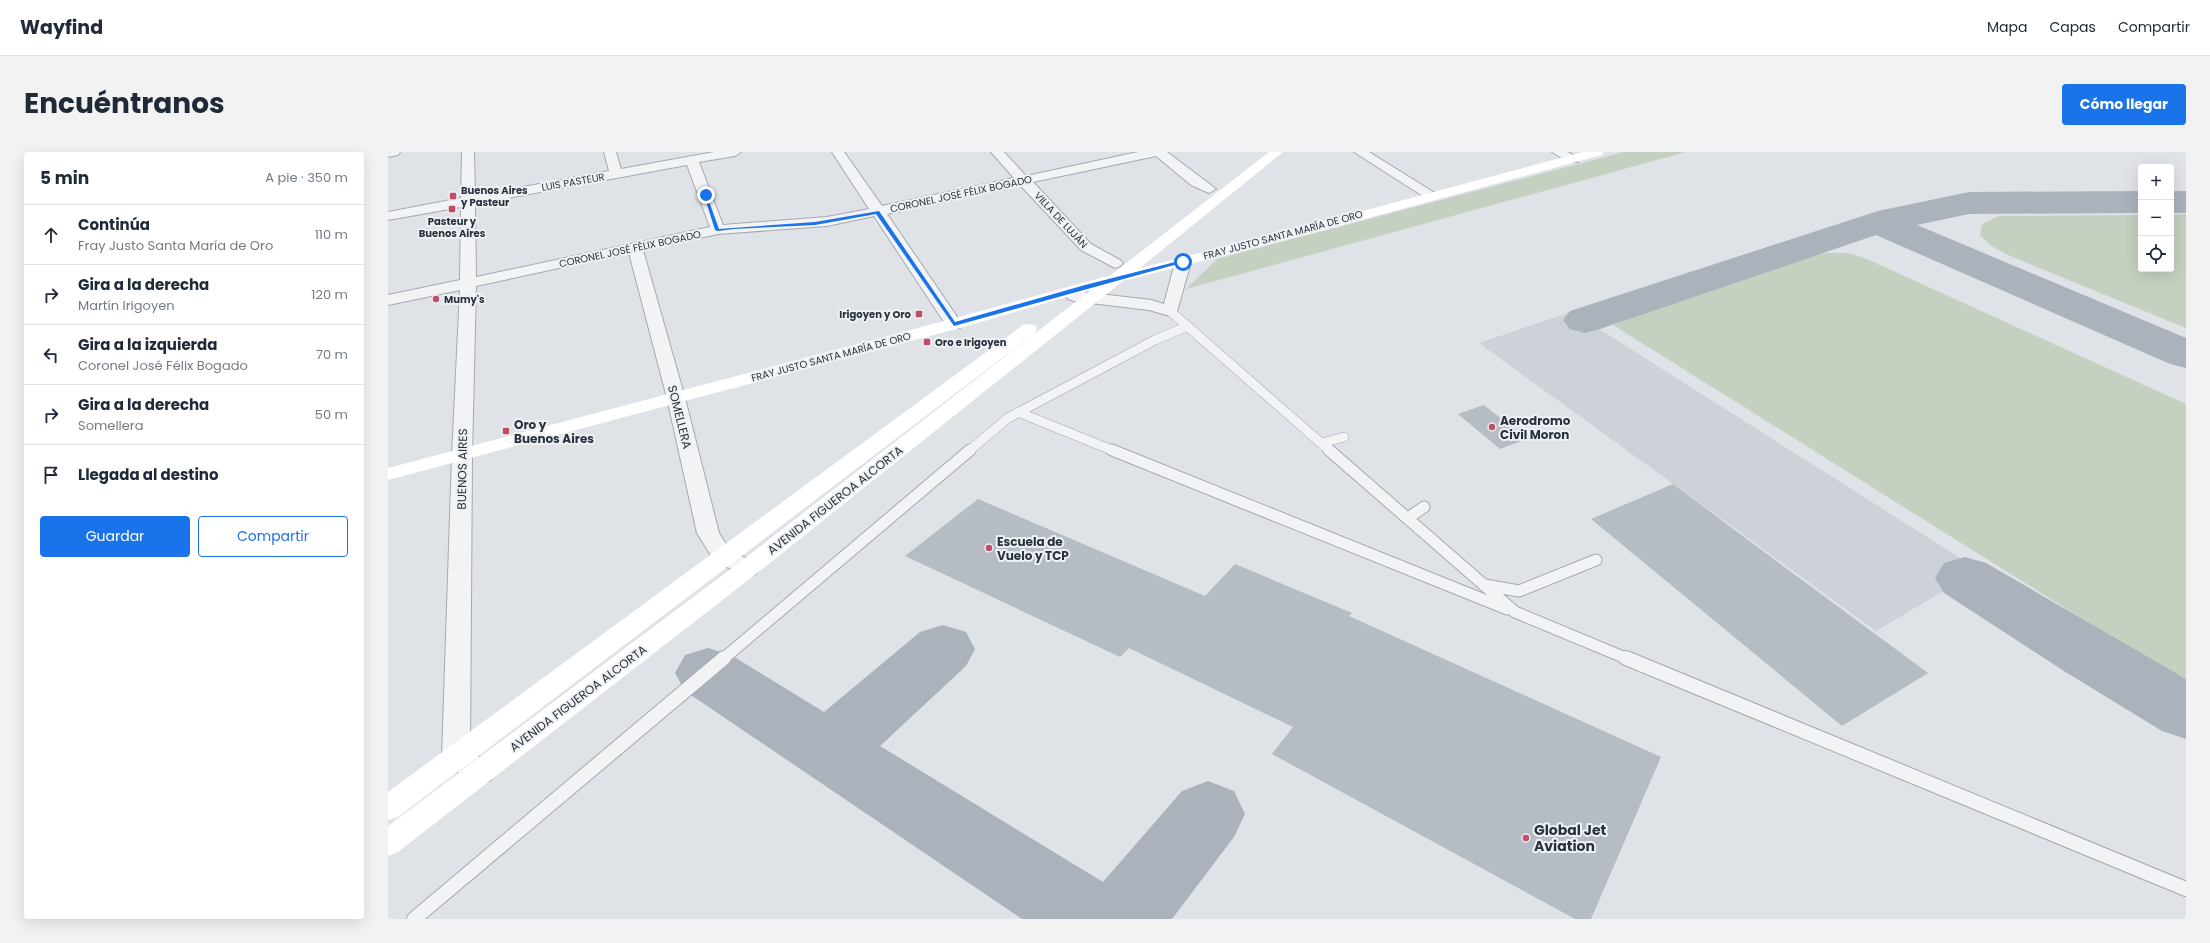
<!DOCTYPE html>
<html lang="es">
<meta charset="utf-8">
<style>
:root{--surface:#fff;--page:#f2f2f3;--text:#1f2937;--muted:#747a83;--line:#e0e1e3;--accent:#1a73e8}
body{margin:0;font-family:Poppins,sans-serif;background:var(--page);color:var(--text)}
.controls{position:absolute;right:12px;top:12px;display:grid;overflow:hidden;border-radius:4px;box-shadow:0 4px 16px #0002}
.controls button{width:36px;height:36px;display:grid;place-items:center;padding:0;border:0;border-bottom:1px solid var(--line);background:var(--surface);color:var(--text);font:20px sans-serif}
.stop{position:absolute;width:12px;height:12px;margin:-9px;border:3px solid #1a73e8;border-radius:50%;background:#fff}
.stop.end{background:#1a73e8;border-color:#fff;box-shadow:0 1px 4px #0008}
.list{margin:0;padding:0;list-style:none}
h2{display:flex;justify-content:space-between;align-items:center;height:52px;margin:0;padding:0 16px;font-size:17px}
h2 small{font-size:13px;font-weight:400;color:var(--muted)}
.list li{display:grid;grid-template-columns:26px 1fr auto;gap:12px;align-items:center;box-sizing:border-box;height:60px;padding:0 16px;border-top:1px solid var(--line)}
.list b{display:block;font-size:15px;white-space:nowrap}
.list p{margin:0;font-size:13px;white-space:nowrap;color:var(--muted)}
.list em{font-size:13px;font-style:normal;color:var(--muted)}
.actions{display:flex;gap:8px;padding:12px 16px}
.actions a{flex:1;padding:9px 0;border:1px solid var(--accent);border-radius:4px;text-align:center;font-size:14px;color:var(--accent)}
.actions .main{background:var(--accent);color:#fff}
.icon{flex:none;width:22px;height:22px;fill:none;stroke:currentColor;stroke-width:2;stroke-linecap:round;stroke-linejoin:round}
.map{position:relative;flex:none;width:1798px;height:767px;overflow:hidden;border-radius:4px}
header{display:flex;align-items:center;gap:24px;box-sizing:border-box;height:56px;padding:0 20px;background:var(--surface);border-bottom:1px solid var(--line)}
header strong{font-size:19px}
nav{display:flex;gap:22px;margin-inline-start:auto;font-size:14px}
.intro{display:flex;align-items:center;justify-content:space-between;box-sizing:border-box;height:96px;padding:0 24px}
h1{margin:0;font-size:28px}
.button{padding:10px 18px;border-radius:4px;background:var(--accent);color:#fff;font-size:14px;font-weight:700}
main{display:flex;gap:24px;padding:0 24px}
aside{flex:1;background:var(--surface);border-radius:4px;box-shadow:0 4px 16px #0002}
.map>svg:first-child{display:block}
.built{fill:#cdd1d8}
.green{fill:#c5d0c0}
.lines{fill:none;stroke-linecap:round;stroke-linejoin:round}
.taxiway{fill:#acb2bb;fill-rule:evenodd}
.building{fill:#b6bcc3}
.lane-far2-casing{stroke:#a5a9b0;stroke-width:10}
.lane-far1-casing{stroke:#a5a9b0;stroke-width:13}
.lane-casing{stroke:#a5a9b0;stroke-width:16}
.street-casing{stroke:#a5a9b0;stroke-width:2}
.lane-far2{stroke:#f1f3f5;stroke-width:9}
.lane-far1{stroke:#f1f3f5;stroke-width:11}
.lane{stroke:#f1f3f5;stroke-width:14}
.street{fill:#f1f3f5;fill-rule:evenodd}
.secondary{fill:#fff;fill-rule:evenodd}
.route{fill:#1a73e8}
.poi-dot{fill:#c14e64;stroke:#eef1f4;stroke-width:1.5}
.labels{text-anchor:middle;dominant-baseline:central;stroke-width:4;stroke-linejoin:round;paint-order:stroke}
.far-street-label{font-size:10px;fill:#29313c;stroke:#eef1f4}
.far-poi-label{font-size:10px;font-weight:bold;fill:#29313c;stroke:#eef1f4;text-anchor:start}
.street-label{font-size:12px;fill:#29313c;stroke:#eef1f4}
.poi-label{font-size:12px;font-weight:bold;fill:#29313c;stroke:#eef1f4;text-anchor:start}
.near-poi-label{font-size:14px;font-weight:bold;fill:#29313c;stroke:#eef1f4;text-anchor:start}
</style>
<header>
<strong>Wayfind</strong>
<nav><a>Mapa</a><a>Capas</a><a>Compartir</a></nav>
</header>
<div class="intro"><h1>Encuéntranos</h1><a class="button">Cómo llegar</a></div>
<main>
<aside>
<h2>5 min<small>A pie · 350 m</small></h2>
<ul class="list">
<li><svg class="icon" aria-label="ahead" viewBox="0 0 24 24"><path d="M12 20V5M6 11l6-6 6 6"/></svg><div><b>Continúa</b><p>Fray Justo Santa María de Oro</p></div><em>110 m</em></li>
<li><svg class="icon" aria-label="right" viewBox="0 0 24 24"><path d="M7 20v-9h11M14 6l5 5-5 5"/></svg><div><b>Gira a la derecha</b><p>Martín Irigoyen</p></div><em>120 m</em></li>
<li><svg class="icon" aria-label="left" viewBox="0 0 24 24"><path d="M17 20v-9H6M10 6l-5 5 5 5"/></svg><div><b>Gira a la izquierda</b><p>Coronel José Félix Bogado</p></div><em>70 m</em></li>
<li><svg class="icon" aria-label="right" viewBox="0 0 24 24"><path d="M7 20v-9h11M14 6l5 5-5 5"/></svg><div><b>Gira a la derecha</b><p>Somellera</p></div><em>50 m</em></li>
<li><svg class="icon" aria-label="arrive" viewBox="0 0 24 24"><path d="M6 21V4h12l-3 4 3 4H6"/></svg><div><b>Llegada al destino</b></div></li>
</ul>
<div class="actions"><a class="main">Guardar</a><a>Compartir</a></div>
</aside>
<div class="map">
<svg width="1798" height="767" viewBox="0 0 1798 767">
<rect width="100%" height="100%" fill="#dfe2e7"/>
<path class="built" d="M1183 160 1197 168 1591 418 1488 479 1091 191Z"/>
<path class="green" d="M1236 0H1298L798 137 829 107Z
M1798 62V176L1622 104 1602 93 1592 83 1594 72 1611 64 1753 63V117H1783V63Z
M1438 101H1460L1479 107 1798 252V527L1749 501 1225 173 1416 103Z"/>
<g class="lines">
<path class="taxiway" d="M1753 39V61L1581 62 1529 73 1798 186V216L1782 212 1488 83 1212 177 1197 181 1182 177 1175 168 1182 159 1490 59 1581 40Z
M1783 39H1798V61H1783Z
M1577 405 1598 411 1798 527V587L1774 579 1676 519 1556 441 1547 426 1556 411Z
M555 473 578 480 587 497 578 514 492 594 715 730 794 639 820 629 846 639 857 662 846 685 784 767H634L297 539 287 521 297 503 320 496 343 503 436 560 532 480Z"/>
</g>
<path class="building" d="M1096 253 1139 287 1112 297 1070 262Z
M1285 332 1356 385 1540 521 1454 574 1203 367Z
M590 347 817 444 847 412 964 461 961 464 1273 605 1203 767H1187L884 602 905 575 741 496 732 505 517 404Z"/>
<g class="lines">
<defs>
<path id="lane-far2" d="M782 159 942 299
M630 260 726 299
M934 291 956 285
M581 299 620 266 767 188 800 174"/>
<path id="lane-far1" d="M724 298 1119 457
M941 298 1127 460 1240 507
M1020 366 1036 355
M1097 433 1131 439 1208 408
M335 507 582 298"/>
<path id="lane" d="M1238 506 1798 737
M26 767 336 506"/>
<path id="street" d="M0 0H12L10 3 0 5Z
M74 0H86L87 44 221 19 216 0H228L233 17 326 0H353L347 4 311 10 335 73 439 65 481 57 444 0H456L494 54 626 26 603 0H616L638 24 750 0H779L828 37 821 41 803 33 768 4 645 30 703 92 732 108 735 111 732 114 727 116 693 98 632 33 499 62 574 172 572 176H560L486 64 439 74 330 82 255 98 297 246 331 381 343 400 368 410 371 416 368 422 360 424 327 410 309 381 279 246 241 101 88 134 84 303 82 599 103 612 107 620 103 628 93 632 83 628 58 613 54 605 64 303 72 138 0 153V143L72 128 73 55 0 68V60L73 46ZM299 13 322 75 88 125 87 52Z
M966 0H981L1050 43 1043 47 1038 46Z
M1164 0H1180L1191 7 1190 10H1180Z
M795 105 800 107 803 110 788 163 782 164 761 158 686 149 680 147 678 144 680 141 686 139 763 148 776 152 787 110 790 107Z"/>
</defs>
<use href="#lane-far2" class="lane-far2-casing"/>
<use href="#lane-far1" class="lane-far1-casing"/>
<use href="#lane" class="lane-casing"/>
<use href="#street" class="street-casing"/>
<use href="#lane-far2" class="lane-far2"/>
<use href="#lane-far1" class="lane-far1"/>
<use href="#lane" class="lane"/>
<use href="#street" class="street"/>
<path class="secondary" d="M881 0H895L752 116 930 71 1195 0H1216L1214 3 940 77 735 129 368 422 10 700 0 704V674L352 410 703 138 572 176 0 328V316L560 168 723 123Z
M641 172 647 173 649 177 647 181 10 665 0 668V640L635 173Z"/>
</g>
<path class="route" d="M318 41 331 77 427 70 491 59 567 170 697 133 795 108 797 110 566 174 488 62 427 73 346 77 330 79 327 78 316 43Z"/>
<g class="poi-dot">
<rect x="61" y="40" width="8" height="8" rx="2"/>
<rect x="60" y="53" width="8" height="8" rx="2"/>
<circle cx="48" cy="147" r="4"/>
<rect x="527" y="158" width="8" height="8" rx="2"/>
<rect x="535" y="186" width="8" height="8" rx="2"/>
<circle cx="1104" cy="275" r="4"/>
<rect x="114" y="275" width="8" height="8" rx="2"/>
<circle cx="601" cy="396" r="4"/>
<circle cx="1138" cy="686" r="4"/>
</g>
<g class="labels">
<g class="far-street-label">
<text transform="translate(185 30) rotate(-10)">LUIS PASTEUR</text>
<text transform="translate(573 42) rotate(-12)">CORONEL JOSÉ FÉLIX BOGADO</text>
<text transform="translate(673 68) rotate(47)">VILLA DE LUJÁN</text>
<text transform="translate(895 83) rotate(-15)">FRAY JUSTO SANTA MARÍA DE ORO</text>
<text transform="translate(242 97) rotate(-12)">CORONEL JOSÉ FÉLIX BOGADO</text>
<text transform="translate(443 205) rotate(-15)">FRAY JUSTO SANTA MARÍA DE ORO</text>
</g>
<g class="far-poi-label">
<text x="73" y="38">Buenos Aires<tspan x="73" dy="12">y Pasteur</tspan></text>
<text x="64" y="69" text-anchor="middle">Pasteur y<tspan x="64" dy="12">Buenos Aires</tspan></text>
<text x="56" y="147">Mumy's</text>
<text x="523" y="162" text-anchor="end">Irigoyen y Oro</text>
<text x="547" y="190">Oro e Irigoyen</text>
</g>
<g class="street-label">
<text transform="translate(292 265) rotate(76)">SOMELLERA</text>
<text transform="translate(74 317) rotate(-89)">BUENOS AIRES</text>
<text transform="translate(447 348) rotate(-38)">AVENIDA FIGUEROA ALCORTA</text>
<text transform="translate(190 546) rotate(-37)">AVENIDA FIGUEROA ALCORTA</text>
</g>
<g class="poi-label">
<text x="1112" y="268">Aerodromo<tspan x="1112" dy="14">Civil Moron</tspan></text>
<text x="126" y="272">Oro y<tspan x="126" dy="14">Buenos Aires</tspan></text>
<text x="609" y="389">Escuela de<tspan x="609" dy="14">Vuelo y TCP</tspan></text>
</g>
<g class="near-poi-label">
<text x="1146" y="678">Global Jet<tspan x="1146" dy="16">Aviation</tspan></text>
</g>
</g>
</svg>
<div class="controls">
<button>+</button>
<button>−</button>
<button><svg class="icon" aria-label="locate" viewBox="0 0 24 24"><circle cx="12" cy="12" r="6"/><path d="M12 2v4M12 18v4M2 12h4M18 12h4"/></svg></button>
</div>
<div class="stop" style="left:795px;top:110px"></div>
<div class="stop end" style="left:318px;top:43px"></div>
</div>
</main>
